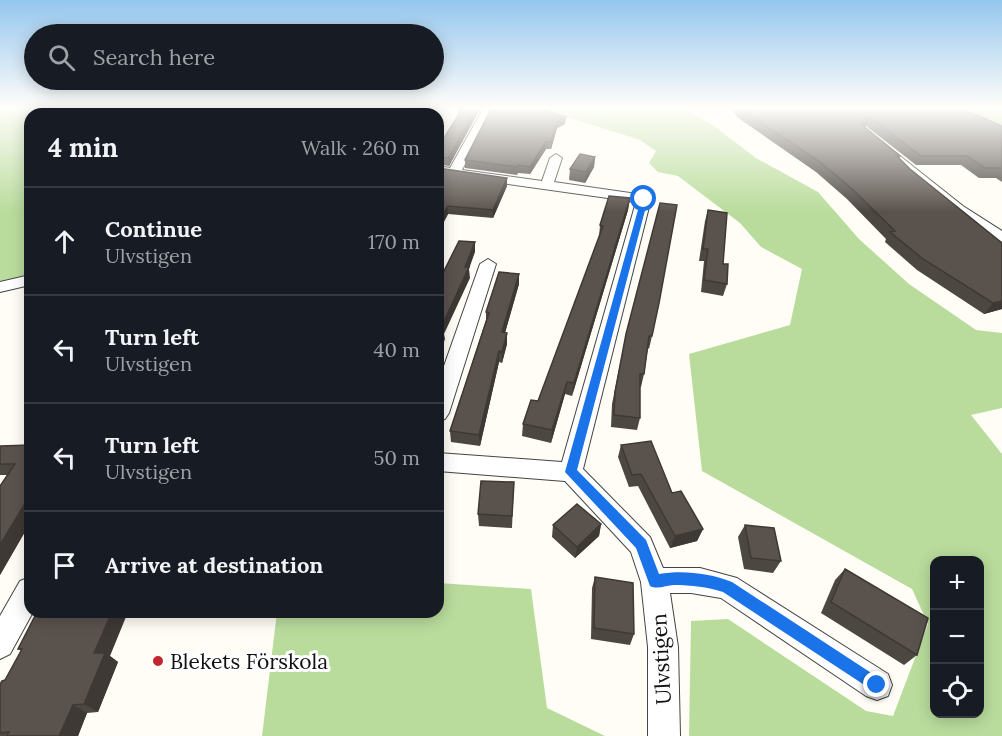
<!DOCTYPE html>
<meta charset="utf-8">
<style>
:root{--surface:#171b24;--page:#242831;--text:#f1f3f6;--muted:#9ea1a6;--line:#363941}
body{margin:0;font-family:Lora,serif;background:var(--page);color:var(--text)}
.controls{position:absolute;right:18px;bottom:18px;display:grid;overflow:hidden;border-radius:12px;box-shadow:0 3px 15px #0003}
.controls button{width:54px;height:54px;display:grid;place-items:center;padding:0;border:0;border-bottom:2px solid var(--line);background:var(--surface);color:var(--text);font:30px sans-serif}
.stop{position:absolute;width:18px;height:18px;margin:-14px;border:4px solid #1a73e8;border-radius:50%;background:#fff}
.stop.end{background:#1a73e8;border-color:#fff;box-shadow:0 2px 6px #0008}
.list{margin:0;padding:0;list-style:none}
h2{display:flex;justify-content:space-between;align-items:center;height:78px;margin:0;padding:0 24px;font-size:26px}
h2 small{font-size:20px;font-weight:400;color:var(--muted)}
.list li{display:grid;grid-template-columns:39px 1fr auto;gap:18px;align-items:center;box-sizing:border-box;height:108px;padding:0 24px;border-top:2px solid var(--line)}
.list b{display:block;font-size:22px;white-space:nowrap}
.list p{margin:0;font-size:20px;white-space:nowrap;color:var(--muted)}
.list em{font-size:20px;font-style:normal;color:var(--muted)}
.icon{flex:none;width:33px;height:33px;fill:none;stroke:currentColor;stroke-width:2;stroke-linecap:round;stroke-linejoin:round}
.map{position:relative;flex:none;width:1002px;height:736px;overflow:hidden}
.search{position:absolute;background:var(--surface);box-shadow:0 3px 15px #0003;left:24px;top:24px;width:420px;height:66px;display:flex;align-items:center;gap:15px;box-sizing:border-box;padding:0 21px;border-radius:33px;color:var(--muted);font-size:22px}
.panel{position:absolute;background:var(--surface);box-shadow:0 3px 15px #0003;left:24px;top:108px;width:420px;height:510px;border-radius:18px}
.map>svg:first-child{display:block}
.forest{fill:#b9dc9c;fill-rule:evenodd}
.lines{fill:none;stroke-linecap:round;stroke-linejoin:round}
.minor-casing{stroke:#444;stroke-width:2}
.minor{fill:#fff;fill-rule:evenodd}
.wall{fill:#4d4742}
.shaded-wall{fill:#3f3936}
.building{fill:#5a524d;stroke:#3f3936;stroke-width:1.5}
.route{fill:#1a73e8}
.poi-dot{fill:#c4262e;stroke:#fff;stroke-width:2}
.labels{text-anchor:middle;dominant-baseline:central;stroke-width:6;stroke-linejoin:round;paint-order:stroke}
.near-street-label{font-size:21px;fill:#111;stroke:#fff}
.near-poi-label{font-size:21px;fill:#111;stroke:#fff;text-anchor:start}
</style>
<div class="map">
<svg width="1002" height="736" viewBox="0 0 1002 736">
<rect width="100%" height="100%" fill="#fffdf5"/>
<path class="forest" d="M0 109H163L185 114H30V274L0 283Z
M543 109H685L714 126 756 158 818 192 859 239 909 284 976 330 1002 333V408L971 415 1002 454V736H689L691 621 728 619 866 711 893 716 928 624 912 589 702 471 689 354 790 325 802 269 761 247 740 223 678 176 658 172 649 163 656 151 640 140ZM934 560H980V714H934Z
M947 109 1002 111V133Z
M438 583 531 589 547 708 605 736H262L277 612H438Z"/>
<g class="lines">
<defs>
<path id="minor" d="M260 109H270L268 114H258Z
M412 109H423L419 114H408Z
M483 109H493L462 170 542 181 550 158 556 154 562 158 554 182 644 195 651 199 583 469 650 537 663 568H700L737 578 888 674 892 685 888 696 877 700 866 696 721 598 691 593H670L678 647 680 736H648V647L641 582 631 552 565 481 438 471V453L562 462 636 202 438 174V166L450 168Z
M881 141 963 206 1002 231V242L953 212 877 146 875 144Z
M488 259 496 264 449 413 445 419 438 421V383L480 264Z
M30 275V285L0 292V282Z
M30 577V612H33L10 654 0 659V616L20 581Z"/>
</defs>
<use href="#minor" class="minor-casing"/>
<use href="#minor" class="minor"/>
</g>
<path class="wall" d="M308 109H403L396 114H313L319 111Z
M458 109H480L449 166 438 164V146H439L458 115Z
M731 109H963L1002 126V182L996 178H979L961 165H916L866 126 865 127 900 156 899 159 1002 309 984 314 917 270 885 242 886 239 847 199 816 172 737 117Z
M565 124 557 128 551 149H546L530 174 518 173 517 175 465 168V160Z
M595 157 594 167 585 183 569 180 570 169Z
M438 168 507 178V186L493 218 448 214 438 233Z
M630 198 628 210 572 396 565 394 551 443 522 436 523 424 538 401 599 237 600 225Z
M708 210 723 264 727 284 723 296 701 292 704 261H699L705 221Z
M519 274V284L505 333H507V344L502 363 499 362 480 446 451 442 450 431 486 320V312Z
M626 334 652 336 649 349 648 348 644 374 641 387H640V418L637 430 611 427 612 404Z
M30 445V523L0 575 8 475H0V446Z
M621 445 672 493 703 529 697 541 670 548 638 486 629 487 618 457Z
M514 482 512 528 479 526 478 514Z
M601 524 599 536 575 558 552 537 553 525Z
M745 525 781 561 773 573 744 569 738 537Z
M845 569 917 655 904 665 821 613 835 580Z
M595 577 634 634 630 645 591 639 592 588Z
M18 649 110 656 118 662 98 712 87 713 78 736H0V684L5 680 21 651Z"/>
<path class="shaded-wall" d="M395 109H403L396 114H389Z
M476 109H480L449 166 448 158Z
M566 117 565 124 557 128 551 149V142L557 121Z
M870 117 866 126 858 129 862 120Z
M546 141V149L530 174V167Z
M595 157 594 167 585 183 586 172Z
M507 178V186L493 218V210Z
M630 198 628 210 572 396 574 383Z
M448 206V214L438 233V223Z
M475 242V252L469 269 470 278 444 334 445 339 439 356 438 345 441 328Z
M519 274V284L502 343V332Z
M1002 301V309L984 314 993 303Z
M507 333V344L502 363V352Z
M499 351V362L480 446 479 435Z
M567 382 565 394 551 443 552 430Z
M30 495V523L0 575V545Z
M601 524 599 536 575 558 577 547Z
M703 529 697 541 670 548 675 536Z
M112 612H128L110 656 118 662 98 712 84 704 94 653Z
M73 705 87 713 78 736H59Z"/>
<path class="building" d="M323 109H395L389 114H313Z
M462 109H476L448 158 438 157V146H439Z
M491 109H539L566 117 557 121 551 142 546 141 530 167 518 165 517 167 465 160Z
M741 109H963L1002 126V168H985L967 156H921L870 117 862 120 861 124 900 156H897L910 169 1002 243V301L993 303 923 259 890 232 895 231 851 188 820 162Z
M580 154 595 157 586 172 570 169Z
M438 168 507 178 493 210 448 206 438 223Z
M609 196 630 198 574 383 567 382 552 430 523 424 531 400 538 401 603 226 600 225Z
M660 203 677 205 659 303 652 336H649L644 374H640V418L614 415 615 392 626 334Z
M708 210 727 213 723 264H728L727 284 704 280 708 249H703Z
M459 241 475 242 465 267H469L441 328H444L438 345V283Z
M499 272 519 274 502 332 507 333 502 352 499 351 479 435 450 431 489 313 486 312Z
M651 441 672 493 681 491 703 529 675 536 641 474 632 475 621 445Z
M30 445V495L0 545V486L15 464H0V446Z
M481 481 514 482 512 516 478 514Z
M577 504 601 524 577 547 553 525Z
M745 525 774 528 781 561 751 558Z
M845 569 928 618 917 655 831 602Z
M595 577 633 583 634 634 594 628Z
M37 612H112L94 653H105L84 704 73 705 59 736H7L9 732 0 733V684L2 681 5 680 22 649H18Z"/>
<linearGradient id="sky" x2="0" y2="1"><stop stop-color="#95c6ee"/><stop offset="0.51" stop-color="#fffefa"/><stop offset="1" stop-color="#fffefa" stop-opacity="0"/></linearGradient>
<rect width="1002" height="212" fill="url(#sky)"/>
<path class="route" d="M644 197 648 199 577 470 646 540 659 574C683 570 709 573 732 582L882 680 885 685 882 690 877 693 872 690 723 592C707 587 692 585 674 585 666 585 658 590 650 586L636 548 565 472 641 199Z"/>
<circle class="poi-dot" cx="158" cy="661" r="6"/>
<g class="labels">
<g class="near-street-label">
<text transform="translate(661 659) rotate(-93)">Ulvstigen</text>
</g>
<g class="near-poi-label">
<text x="170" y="661">Blekets Förskola</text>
</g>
</g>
</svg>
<div class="controls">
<button>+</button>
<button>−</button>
<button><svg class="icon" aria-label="locate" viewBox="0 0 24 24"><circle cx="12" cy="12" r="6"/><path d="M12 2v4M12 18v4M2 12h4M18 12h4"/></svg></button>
</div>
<div class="stop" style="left:644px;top:199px"></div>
<div class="stop end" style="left:877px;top:685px"></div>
<div class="search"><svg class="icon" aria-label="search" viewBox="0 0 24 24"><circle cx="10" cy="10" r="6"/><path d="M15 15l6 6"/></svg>Search here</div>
<section class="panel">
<h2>4 min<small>Walk · 260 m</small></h2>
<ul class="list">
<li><svg class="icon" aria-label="ahead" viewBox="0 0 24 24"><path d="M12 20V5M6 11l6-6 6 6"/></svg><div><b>Continue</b><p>Ulvstigen</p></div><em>170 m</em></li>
<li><svg class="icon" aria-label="left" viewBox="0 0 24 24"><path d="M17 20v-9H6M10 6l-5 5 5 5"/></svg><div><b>Turn left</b><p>Ulvstigen</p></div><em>40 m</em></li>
<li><svg class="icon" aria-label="left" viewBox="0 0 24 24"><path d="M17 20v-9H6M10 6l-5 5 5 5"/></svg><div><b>Turn left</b><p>Ulvstigen</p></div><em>50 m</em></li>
<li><svg class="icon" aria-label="arrive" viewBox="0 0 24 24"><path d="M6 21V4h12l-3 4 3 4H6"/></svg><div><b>Arrive at destination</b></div></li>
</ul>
</section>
</div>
